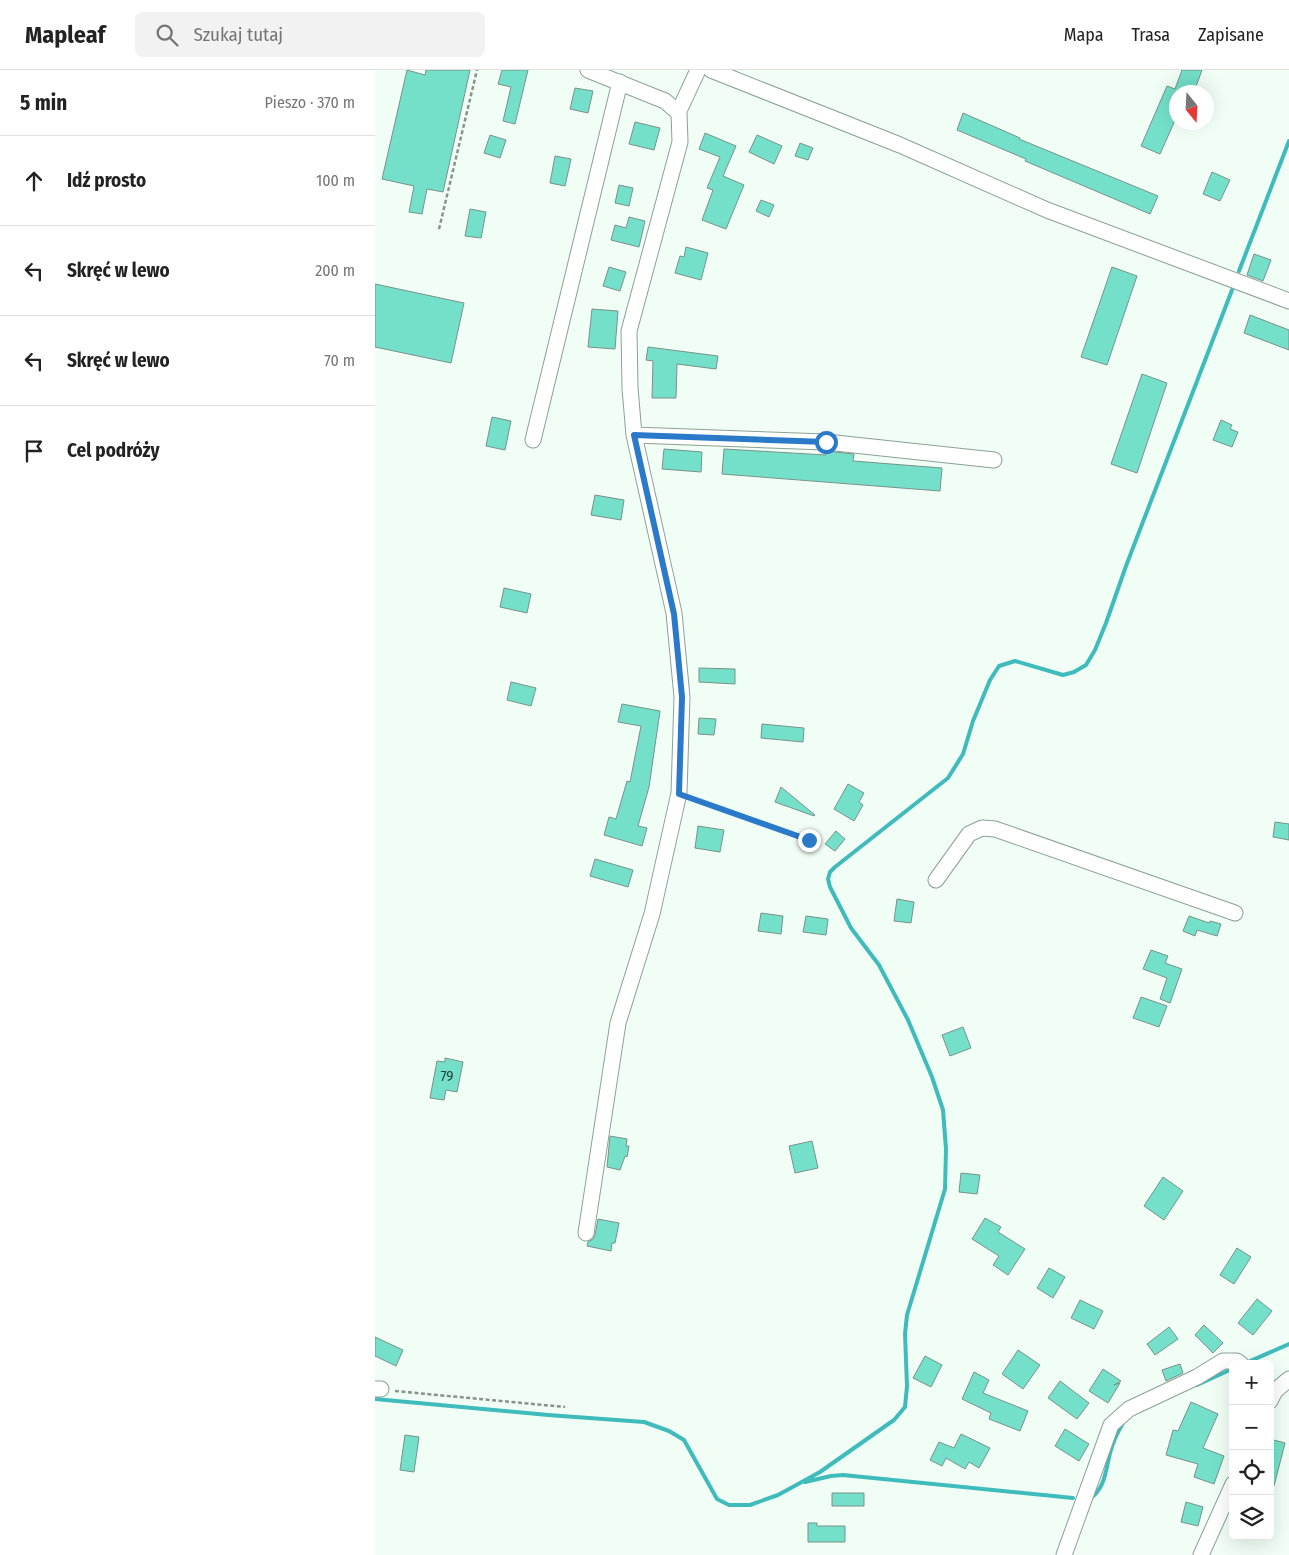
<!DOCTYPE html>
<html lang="pl">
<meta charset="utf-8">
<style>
:root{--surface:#fff;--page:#f2f2f2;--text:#222;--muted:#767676;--line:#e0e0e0}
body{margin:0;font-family:"Fira Sans Condensed",sans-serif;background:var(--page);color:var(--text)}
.controls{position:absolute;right:15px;bottom:15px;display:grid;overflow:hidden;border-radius:8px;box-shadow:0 5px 20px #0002}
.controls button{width:45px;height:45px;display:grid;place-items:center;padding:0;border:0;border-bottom:1px solid var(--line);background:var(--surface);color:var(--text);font:25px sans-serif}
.compass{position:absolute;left:794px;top:15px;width:45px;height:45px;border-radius:50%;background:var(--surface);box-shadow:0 5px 20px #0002;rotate:162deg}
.stop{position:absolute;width:15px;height:15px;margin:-11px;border:4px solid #2b7aca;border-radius:50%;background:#fff}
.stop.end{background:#2b7aca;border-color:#fff;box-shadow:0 1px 5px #0008}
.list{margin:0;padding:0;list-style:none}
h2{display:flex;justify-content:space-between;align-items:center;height:65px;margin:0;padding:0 20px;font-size:21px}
h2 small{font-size:16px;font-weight:400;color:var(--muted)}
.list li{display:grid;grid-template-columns:32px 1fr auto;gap:15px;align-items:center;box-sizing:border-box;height:90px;padding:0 20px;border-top:1px solid var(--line)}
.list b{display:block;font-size:19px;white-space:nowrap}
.list em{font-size:16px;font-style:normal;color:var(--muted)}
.icon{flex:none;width:28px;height:28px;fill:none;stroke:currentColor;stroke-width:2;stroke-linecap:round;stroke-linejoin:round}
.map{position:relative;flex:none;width:914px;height:1485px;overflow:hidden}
header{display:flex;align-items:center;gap:30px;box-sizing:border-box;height:70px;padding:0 25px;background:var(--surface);border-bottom:1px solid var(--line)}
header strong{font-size:24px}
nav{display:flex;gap:28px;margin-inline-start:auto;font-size:18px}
.search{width:350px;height:45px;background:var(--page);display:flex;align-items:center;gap:12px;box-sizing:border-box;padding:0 18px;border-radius:8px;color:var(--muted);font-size:19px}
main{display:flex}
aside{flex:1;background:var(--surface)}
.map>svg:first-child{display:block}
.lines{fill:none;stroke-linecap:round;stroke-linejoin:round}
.stream{stroke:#40bbbc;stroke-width:4}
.building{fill:#74e0c9;stroke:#78928b}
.minor-casing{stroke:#8ba194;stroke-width:17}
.path{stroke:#88938c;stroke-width:2.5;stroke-dasharray:4 2.5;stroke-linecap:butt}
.minor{stroke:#fff;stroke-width:15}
.route{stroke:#2b7aca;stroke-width:6}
.labels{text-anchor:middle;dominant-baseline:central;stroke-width:4;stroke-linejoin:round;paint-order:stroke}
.number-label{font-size:15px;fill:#26473e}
</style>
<header>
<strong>Mapleaf</strong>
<div class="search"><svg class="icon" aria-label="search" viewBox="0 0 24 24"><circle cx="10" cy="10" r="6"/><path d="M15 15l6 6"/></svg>Szukaj tutaj</div>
<nav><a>Mapa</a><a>Trasa</a><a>Zapisane</a></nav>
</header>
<main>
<aside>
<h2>5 min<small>Pieszo · 370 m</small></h2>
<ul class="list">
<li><svg class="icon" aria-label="ahead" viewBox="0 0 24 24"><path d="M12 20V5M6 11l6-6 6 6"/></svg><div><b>Idź prosto</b></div><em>100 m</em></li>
<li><svg class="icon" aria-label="left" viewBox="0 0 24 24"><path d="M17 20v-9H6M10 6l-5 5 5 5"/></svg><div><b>Skręć w lewo</b></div><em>200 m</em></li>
<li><svg class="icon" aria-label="left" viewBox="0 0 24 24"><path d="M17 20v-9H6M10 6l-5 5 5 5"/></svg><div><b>Skręć w lewo</b></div><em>70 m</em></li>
<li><svg class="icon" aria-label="arrive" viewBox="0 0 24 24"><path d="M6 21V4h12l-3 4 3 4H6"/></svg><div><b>Cel podróży</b></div></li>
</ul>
</aside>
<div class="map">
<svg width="914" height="1485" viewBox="0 0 914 1485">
<rect width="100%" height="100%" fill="#f0fef5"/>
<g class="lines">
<path class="stream" d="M864 201 914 71
M873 1292 914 1274
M822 1315 857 1299
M0 1329 173 1345 269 1352 294 1361 309 1370 342 1429 354 1435H375L403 1425 445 1402 519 1350 530 1337 532 1316 530 1264 532 1245 570 1119 571 1079 568 1040 557 1007 533 950 504 895 476 858 455 817 453 809 455 802 460 797 573 708 588 684 598 651 615 610 624 596 640 591 688 605 699 602 711 595 720 580 731 553 751 496 857 220
M430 1412 456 1406 468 1405 698 1428
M714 1429C730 1420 731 1399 735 1383 738 1372 742 1363 748 1353"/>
</g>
<path class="building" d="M32 0 50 5 51 0H95L68 122 52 119 47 144 34 142 39 116 7 109Z
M127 0H153L140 54 128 51 136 17 123 14Z
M807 0H827L819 22H802V46L785 84 766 76 792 16 800 19Z
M200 18 218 21 213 43 195 39Z
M588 43 645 68 644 69 783 126 775 144 650 91 651 89 582 60Z
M260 52 285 58 279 80 254 74Z
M330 63 361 76 348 106 369 115 351 159 327 150 338 120 332 118 345 87 324 79Z
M115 65 131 70 125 88 109 83Z
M382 65 407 76 399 94 374 82Z
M425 73 438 78 433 90 420 86Z
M180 86 196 89 190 116 175 113Z
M837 102 855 110 845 131 828 124Z
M244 115 258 118 254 136 240 133Z
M386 130 399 135 394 147 381 141Z
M95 139 111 142 106 168 90 166Z
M254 147 270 151 264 177 236 170 240 155 251 158Z
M311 177 333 183 326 210 300 203 305 186 309 187Z
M879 184 896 190 888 211 872 205Z
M234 197 251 202 245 221 228 216Z
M737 197 762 206 732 295 706 287Z
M0 214 89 233 76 293 0 277Z
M217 239 243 241 240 279 213 277Z
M875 245 914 260V280L869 263Z
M273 277 343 286 341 299 302 294 301 328H277L278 291 271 290Z
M767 304 792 313 762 403 736 394Z
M117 347 136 351 130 380 111 376Z
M846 350 857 355 855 359 863 362 857 377 838 370Z
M289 379 327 382 326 402 287 399Z
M349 379 451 385V381L479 384 478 391 567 398 565 421 347 404Z
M220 425 249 430 246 450 216 445Z
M129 518 156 524 152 543 125 537Z
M324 598 360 599V614L324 612Z
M136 612 161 618 156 636 132 630Z
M247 634 285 641 274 717 263 756 272 758 267 776 229 765 234 747 241 749 252 711 255 712 266 656 243 652Z
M324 648 341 649 339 665 323 664Z
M387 654 429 658 428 672 386 668Z
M473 714 489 723 484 732 488 735 479 751 459 739Z
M406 717 440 745 439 746 400 732Z
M900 752 914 754V770L898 767Z
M323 756 349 760 345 782 320 778Z
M461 761 470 769 460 781 450 774Z
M220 789 258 800 253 817 215 806Z
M522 829 539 832 536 853 519 851Z
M386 843 408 846 406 864 383 861Z
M431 846 453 849 451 865 428 862Z
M814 846 834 853 835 851 846 854 842 866 822 860 820 866 808 861Z
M776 880 793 886 790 893 807 899 795 933 785 929 792 908 768 899Z
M766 927 792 936 784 957 758 948Z
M588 957 596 978 575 986 567 965Z
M70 988 88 992 82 1022 71 1020 69 1030 55 1028 62 991 70 992Z
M235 1066 252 1069 251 1076H254L252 1087 250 1086 245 1100 232 1097Z
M437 1071 443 1098 420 1103 414 1076Z
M586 1103 605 1105 602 1124 584 1122Z
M788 1107 808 1121 789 1150 769 1136Z
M610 1148 626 1157 623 1162 650 1179 633 1205 618 1195 624 1186 597 1169Z
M223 1149 244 1153 240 1173H237L236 1181 212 1176 213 1172 218 1169 220 1165Z
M862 1178 876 1187 859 1214 845 1205Z
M674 1198 690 1207 678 1228 662 1218Z
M882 1229 897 1241 878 1265 863 1253Z
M705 1230 728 1241 719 1259 696 1248Z
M829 1255 848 1273 838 1283 820 1265Z
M794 1257 803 1269 780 1285 772 1274Z
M0 1267 28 1280 21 1296 0 1286Z
M643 1280 665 1295 648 1319 627 1304Z
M550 1286 567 1295 556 1317 538 1308Z
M805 1294 808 1303 791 1311 787 1300Z
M728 1299 746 1311 739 1315 745 1313 733 1333 714 1321Z
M599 1302 614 1310 608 1323 653 1341 645 1361 614 1349 616 1343 587 1329Z
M685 1311 714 1333 702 1349 673 1328Z
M816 1332 843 1344 828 1378 849 1386 839 1414 819 1407 823 1394 791 1385 798 1360 803 1361Z
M690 1359 714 1374 704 1391 680 1376Z
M586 1364 615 1378 604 1398 594 1392 590 1399 571 1388 567 1396 555 1390 564 1372 579 1378Z
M30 1365 44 1367 39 1402 25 1400Z
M895 1369 910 1373 899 1416H895Z
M457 1423H489V1436H457Z
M811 1432 828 1437 823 1456 806 1452Z
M433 1453H442V1456H470V1472H433Z"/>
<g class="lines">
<defs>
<path id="minor" d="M213 0 290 31 304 43 305 72 254 261 255 318 259 365
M336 0 525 75 672 140 914 231
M303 43 323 0
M158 370 245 12
M561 810 594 764 607 758 620 759 860 843
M211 1163 243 953 277 844 304 723 307 627 299 543 259 365 451 372 619 390
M0 1319H6
M895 1331 900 1321 914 1309
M689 1485 736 1355 754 1339 822 1307 848 1291H862L866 1294
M826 1485 858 1414"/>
</defs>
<use href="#minor" class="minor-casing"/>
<path class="path" d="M64 159 102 0
M315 727 434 770
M20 1321 190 1337"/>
<use href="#minor" class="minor"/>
</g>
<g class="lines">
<path class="route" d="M434 770 304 724 307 627 299 544 259 365 451 372"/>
</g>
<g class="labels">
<g class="number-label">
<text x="72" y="1006">79</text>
</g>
</g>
</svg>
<div class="controls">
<button>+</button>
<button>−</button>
<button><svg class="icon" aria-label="locate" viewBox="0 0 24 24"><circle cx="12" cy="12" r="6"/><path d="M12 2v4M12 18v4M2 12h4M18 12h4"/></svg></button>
<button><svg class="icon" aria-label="layers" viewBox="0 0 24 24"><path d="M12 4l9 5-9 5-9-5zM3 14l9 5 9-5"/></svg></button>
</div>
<svg class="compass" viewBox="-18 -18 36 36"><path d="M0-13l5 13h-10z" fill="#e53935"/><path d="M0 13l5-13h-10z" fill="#767676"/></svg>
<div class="stop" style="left:451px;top:372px"></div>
<div class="stop end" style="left:434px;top:770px"></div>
</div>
</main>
